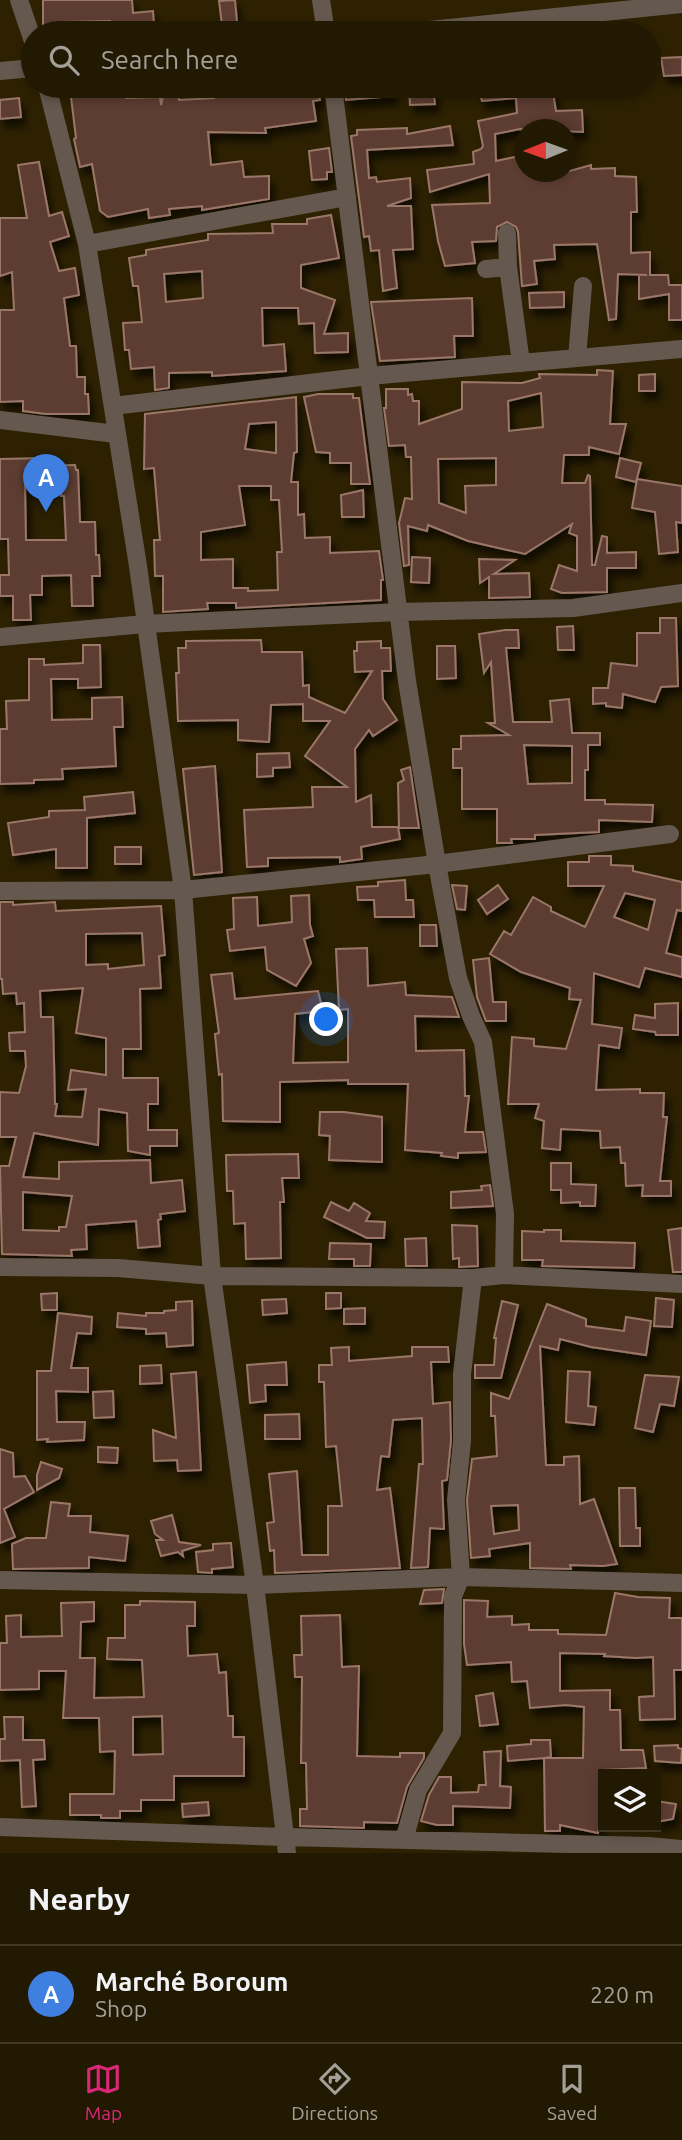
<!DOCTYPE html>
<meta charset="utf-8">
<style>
:root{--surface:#221902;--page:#2a220c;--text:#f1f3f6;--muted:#a2a099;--line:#3f3824;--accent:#db2777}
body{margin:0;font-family:Ubuntu,sans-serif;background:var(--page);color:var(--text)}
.controls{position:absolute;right:21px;bottom:21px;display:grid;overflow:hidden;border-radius:0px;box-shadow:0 4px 10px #0003}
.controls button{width:63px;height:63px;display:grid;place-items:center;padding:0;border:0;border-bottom:2px solid var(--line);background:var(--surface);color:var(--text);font:35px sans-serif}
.compass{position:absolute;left:514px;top:119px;width:63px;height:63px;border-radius:50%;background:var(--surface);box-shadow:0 4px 10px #0003;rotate:269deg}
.you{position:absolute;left:327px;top:1020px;width:24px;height:24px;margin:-18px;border:5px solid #fff;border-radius:50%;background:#1a73e8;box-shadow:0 0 0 10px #1a73e833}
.badge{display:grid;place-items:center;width:46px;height:46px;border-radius:50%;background:var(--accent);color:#fff;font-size:23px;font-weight:700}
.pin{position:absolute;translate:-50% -58px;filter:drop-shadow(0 2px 4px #0008)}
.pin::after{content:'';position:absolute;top:37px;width:24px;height:21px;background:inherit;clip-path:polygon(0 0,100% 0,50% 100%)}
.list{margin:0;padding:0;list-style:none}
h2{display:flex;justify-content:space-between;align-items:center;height:91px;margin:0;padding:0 28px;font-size:30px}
h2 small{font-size:23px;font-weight:400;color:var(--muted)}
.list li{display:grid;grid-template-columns:46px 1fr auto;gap:21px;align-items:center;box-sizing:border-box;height:98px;padding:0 28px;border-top:2px solid var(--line)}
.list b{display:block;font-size:26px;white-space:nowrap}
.list p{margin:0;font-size:23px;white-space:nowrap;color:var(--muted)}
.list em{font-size:23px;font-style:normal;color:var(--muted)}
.icon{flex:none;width:38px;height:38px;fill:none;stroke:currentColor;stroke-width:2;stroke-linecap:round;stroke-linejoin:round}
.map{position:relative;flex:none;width:682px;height:1853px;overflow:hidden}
.search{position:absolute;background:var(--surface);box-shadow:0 4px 10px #0003;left:21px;right:21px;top:21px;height:77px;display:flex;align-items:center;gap:18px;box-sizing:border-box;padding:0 24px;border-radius:38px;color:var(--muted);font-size:26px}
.sheet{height:189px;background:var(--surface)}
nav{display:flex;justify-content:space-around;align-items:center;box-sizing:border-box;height:98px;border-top:2px solid var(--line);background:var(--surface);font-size:19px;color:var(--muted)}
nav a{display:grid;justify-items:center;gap:4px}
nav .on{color:var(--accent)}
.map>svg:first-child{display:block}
.building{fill:#5d3e30;stroke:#9a7768;stroke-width:2;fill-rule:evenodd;filter:url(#shadow)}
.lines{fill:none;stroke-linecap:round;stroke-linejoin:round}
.minor{stroke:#65594f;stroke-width:18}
</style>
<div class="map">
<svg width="682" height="1853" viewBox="0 0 682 1853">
<defs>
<filter id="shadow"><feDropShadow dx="4.5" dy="8" stdDeviation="3.5" flood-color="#0009"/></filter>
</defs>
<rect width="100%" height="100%" fill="#2d2102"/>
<path class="building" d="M43 0H132L133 13 153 11 154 25 110 26V21L62 22V33H43Z
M235 0 238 33H223L219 1Z
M682 57V75L664 76 661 58Z
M101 86 102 94 125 92 126 98 160 97 161 105 165 88H178L179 100 214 98V90L241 89V86H317L320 100 313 101 316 121 265 128 266 133 208 132 211 165 242 161 244 177 269 176V199L202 210V206L169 209 170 215 149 218 148 209 108 217 100 211 92 164 80 167 74 139 76 138 70 89Z
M345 86H392L393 96 346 100Z
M409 86H433L435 104 410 105Z
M478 86H552L556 111 582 110 583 132 520 129 495 134 496 161 524 155V172H566L591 165V169L615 168V176L636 177 637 212H631V253L650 252V275H668L669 285H682V320H669V294L639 299V275H647L618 274 616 319 609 320 597 244 554 245 555 259 534 261 537 284 522 286 518 232 516 227 507 222 497 227 496 241 472 242 475 263 445 266 438 241 432 205 490 203 489 174 430 192 427 170 474 164 473 152 481 149 483 146 478 121 517 113 516 98 482 101Z
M19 98 21 117 0 119V100Z
M450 126 453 145 367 150 369 178 376 177 377 182 410 178 411 198 387 206H411L413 249 393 250 397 288 383 291 379 250 371 251 369 236 364 237 351 136 357 135V130L407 128V134Z
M329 148 332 172H327V179L312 180 309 151Z
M39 162 49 216 62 212 69 236 50 242 59 271 75 268 79 295 64 298 70 346H76L77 377H85V394H88L89 414H46L23 411V401L0 402V310H14L12 272 0 276V218H27L18 165Z
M331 215 339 258 301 265V288L335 300 324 334 348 333V352L315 353 314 323 299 324 298 308H262L263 346 284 344 286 371 212 376V372L169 373V388L155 390 154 367 131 369 129 350H125L123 323 142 322 138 286H133L129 258 146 255V250L208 240V234L273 233 272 224H307V219ZM202 271 203 298 166 302 164 274Z
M564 292V307L530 308 529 293Z
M472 298 473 336H454L455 357 380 361 371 302Z
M597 370 613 371 610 424H626L619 454 589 447V455H564L562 483H585L588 475 590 476 592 565H595L602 536 607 537V553L636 552V568H607V592L562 593 551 589 559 565 577 571V536L569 533 572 524 525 554 468 541 428 525 427 531 408 526 409 565 404 566 399 523 405 498 412 499 411 457H406L405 445 389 446 384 408H386V389H408V395L412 394 413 401H419V424L462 409V382L522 383 540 378 539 374 597 375ZM541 393 543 427 509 431 508 401ZM496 458V485L465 486 466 513 439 503 438 459Z
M655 374V391H639V375Z
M318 394H353V398H359L370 484H351V463H330V453L316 452 304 397Z
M296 397 297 452 294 453 291 482H298V515L304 514 305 538 330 537V553L379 551 383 580H381V600L236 608V603H207L208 609 163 612V576H155L154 540H160L154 468 144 469 145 414ZM276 422V453L245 449 249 424ZM239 486H271V500H279L282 552H277L278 590 248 591V588H233V559L201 560V532L245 525Z
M43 458V466L75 465 76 470H78L80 522H95L96 555H99L100 576H92L93 606H72L71 575 42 576V595H30L31 620H13V596H0V575H9L8 539H0V459ZM25 482H61V496H64L66 540H26Z
M620 458 641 463 636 482 616 477Z
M637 479 682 486V523L676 522 678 552 659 554 655 512 632 508Z
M363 490 364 517H342L341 495Z
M412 557 430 558 429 583 411 582Z
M479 559 515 560 494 574 529 573 530 597 489 598V577L480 583Z
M660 618H676L678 686 661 687 655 702 623 694 622 708 606 706V703L593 704V688H608L611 663 637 666V633H660Z
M573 626 574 650H558L557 627Z
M505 630H518L519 648H506L513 722H552L550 701 569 699 572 733H600V745H588V770H585V800H605V804L653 805 652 822 599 820V832L535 835V839H511L512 843H497V809H462V768H453V749H461V736L509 735 488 723H495L491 662 484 673 479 634ZM524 745 572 746V783L528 784Z
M261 640 262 652H302L303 686 309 685V697L345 713 372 671 355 672 354 651H357V642L381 641V648H390L391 671H382L383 699 397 720 373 736 369 730 355 749 356 802 371 795 372 827H398L400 839 361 847 362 859 340 862V857L268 858V866L247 867 244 810 313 807 312 787H347L305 756 330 721H303V704L271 705 269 742 238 740V720L178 721 176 673H179L178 648H186V641Z
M83 645H100L101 687 78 688V679H51L52 720 92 719V698L122 697 123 727H114L116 766 62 769 63 779 34 780V783L0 784V729H7L6 701 29 700V659H44V665L83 663Z
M437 646H455L456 678 437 679Z
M289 753 290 767 273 768V776L257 777V754Z
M215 766 222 872 194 875 183 769Z
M410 767 419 828H399L398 783 404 780 401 770Z
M133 792 135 813 87 818V868H56V849L13 855 8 823 49 817V811L85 810 84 797Z
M115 847H141V864H115Z
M589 856H611V865L633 866V871L682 882V911L677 910 666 953 682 957V977L645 968 639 987 594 973 592 1024 622 1028 619 1048 599 1045 596 1090 640 1089V1093H664L663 1117H667L660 1181H671V1196H642L643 1185 626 1186 625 1163H621L620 1147 601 1148 600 1131 561 1129 560 1150 542 1148 544 1121 535 1118 539 1104H508L512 1037 534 1039V1046L566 1049 581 1000 569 999 570 988 521 972 490 954 504 931 511 935 533 897 551 907V911L585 927 604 886H568V862H589ZM625 893 655 900 648 930 614 917Z
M405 880 406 900H413L414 917H375L374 900H358L357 887 378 886V882Z
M452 885 467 886 465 910 457 909Z
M498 885 508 899 487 914 478 900Z
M309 895 310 925 313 936 304 939 311 963 296 986 267 970 265 947 230 951 227 930 234 929 233 898 257 897 258 926 292 922 291 896Z
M0 902H13V905L55 902 56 911 161 906 165 955 159 956 161 988 140 989 141 1049H123V1078H158V1104H148V1130H177V1146H150V1155L128 1151 127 1113 99 1109 98 1145 34 1133 23 1177 59 1179V1162L150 1160 151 1183 182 1180 185 1211 160 1214 161 1219 158 1220 160 1246 138 1248 136 1221 86 1225 87 1249 71 1250 72 1256 2 1254 0 1166H9L16 1137H0V1092L19 1093 26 1066 25 1051H10L9 1033 25 1032 24 1003 17 1004 16 993 3 994 2 979H0ZM142 933 144 965 108 969V964L86 965V934ZM83 988 76 1033 106 1038V1075L71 1070 68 1090 86 1089 82 1117 55 1116 57 1104H55L53 1017H41L40 991ZM23 1192 72 1196 66 1227H59V1231L23 1230Z
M420 925H436L437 946H420Z
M367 948 368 986 405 982 406 995 452 997 459 1017 415 1016 416 1051 464 1050 465 1096H469L465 1132H483L486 1152 458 1153V1158L441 1156 442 1153 405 1150 408 1084H348V1080L280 1082V1122L223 1121 222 1074 219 1075 215 1034 219 1033 211 975 232 973 235 999 318 991 323 1011 295 1014 293 1063 348 1062V1009L339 1010 336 949Z
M489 958 493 1002H506V1021H486L477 997 473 960Z
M678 1003V1035H656L655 1032 633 1029 635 1015 655 1018V1004Z
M320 1112H344L382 1117V1162L329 1160 330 1136 319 1135Z
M298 1154 299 1178H282L284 1202H280L281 1258 246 1259 245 1223 234 1224 233 1191H227L226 1155Z
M551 1163H571V1184L596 1185 595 1206H580V1202L561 1203V1190H551Z
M490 1185 493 1206 451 1208V1192L482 1190 481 1186Z
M331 1202 349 1211 354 1203 370 1213 366 1221 385 1222 384 1238H367L324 1217Z
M452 1225 477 1226 478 1266 459 1267V1258L453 1259Z
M682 1228V1272H673L668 1230Z
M544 1230H561V1241L635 1243 634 1268 542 1266 543 1260H522V1231L544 1232Z
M426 1238 427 1266H406L405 1239Z
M330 1243 371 1244 370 1266H354V1259H329Z
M57 1293V1310H42L41 1294Z
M326 1293H341V1308L326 1309Z
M656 1298 674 1300 672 1327 654 1326Z
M286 1299 287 1313 263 1315 262 1300Z
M192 1301 193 1345 167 1347 166 1333 146 1334V1329L117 1327 118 1313 146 1316V1313H164V1311L176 1310V1302Z
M502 1301 518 1305 501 1378H475V1365H494L496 1338H494Z
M547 1304 586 1319V1326L624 1331 626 1317 651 1321 646 1355 591 1347 560 1339 558 1350 540 1346 546 1465H564V1457L579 1456 580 1504 594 1499 617 1564 603 1566 570 1565 571 1569 530 1568V1543L489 1549 490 1556 471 1558 467 1500 472 1459 497 1456 495 1416H491V1393L509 1399ZM518 1505 519 1530 494 1534 491 1506Z
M365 1308V1324H344V1309Z
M58 1313 92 1317 91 1334 77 1333 71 1368H88V1392L56 1391 57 1422H85L84 1440 47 1442 48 1439 37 1440V1371H51Z
M349 1347V1361L412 1356V1347H448L449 1362H431L433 1404 450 1402 451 1440 447 1480 442 1481 444 1529 430 1528 428 1567 411 1568 419 1464H423L422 1418 393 1420 389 1457 381 1456 377 1490 390 1488 400 1568 275 1573 274 1550 270 1551 267 1523 274 1522 269 1474 297 1471 302 1555H328V1506H342L336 1446 326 1447 324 1382H319V1365H332L331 1348Z
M286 1362 287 1385H265L266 1401 250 1403 247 1365Z
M161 1365 162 1383 140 1384V1366Z
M568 1371 590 1372 588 1406 596 1407 594 1425 566 1422Z
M196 1372 201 1470 178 1471 177 1460 154 1461 153 1430 176 1438 171 1374Z
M645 1375 679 1377 674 1406 660 1404 653 1432 635 1428Z
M113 1391 114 1417 94 1418 93 1392Z
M299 1414 300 1439H265V1415Z
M98 1447 118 1448 117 1463 98 1462Z
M0 1449 13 1453 14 1477 25 1476 34 1492 4 1509 15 1537 0 1543Z
M41 1462 62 1469 59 1478 37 1490V1475Z
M619 1488H635L636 1528H640V1546H620Z
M51 1502 70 1504 68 1516H91L90 1532 128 1536 125 1561 89 1557V1568L13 1569 12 1544 26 1538H46Z
M172 1515 179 1542 201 1545 182 1551 183 1556 178 1552 161 1556 156 1540H163L155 1534 151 1521Z
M231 1543 233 1567 212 1569V1573L198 1572 196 1552 213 1550V1544Z
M444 1589 442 1603 420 1604 424 1590Z
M615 1593 638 1597 670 1598 669 1618H682V1670H674L675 1719 640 1720 639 1697 654 1696 653 1657 636 1658 604 1656 605 1654 560 1653V1691L610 1690V1710H620L621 1750H643L646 1768 603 1770V1807L598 1833 560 1825V1831H545L544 1758 508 1761 507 1746 531 1744V1740H550L551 1757 544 1758H583L584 1707 566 1705 530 1708 527 1681 512 1682 511 1662 467 1665 464 1644V1600L488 1601 487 1617 512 1616V1625L529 1624V1630H558V1634L606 1635Z
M140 1601 195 1602V1626H187L188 1656 217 1654 219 1673 226 1672 228 1716H233V1737H244V1776H174V1800H141V1811H120V1818H101V1815H70V1794H114L115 1751 100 1752 99 1718H63L66 1671H39V1689L0 1690V1643H7L6 1616 21 1615V1637L62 1636 61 1603 94 1602V1621L81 1622 80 1658H95L94 1698 144 1697 142 1660 107 1659 108 1638H125V1605H140ZM162 1716 163 1754 133 1755V1717Z
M340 1615 342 1667 359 1666 357 1756 400 1757V1753H424V1758L407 1787 397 1823 364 1822V1828L300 1826V1809H307L306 1763H301L302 1677H295L294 1655H302L301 1616Z
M493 1693 498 1724 480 1726 476 1696Z
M4 1717H23V1740H44L45 1759 33 1760 36 1806 22 1807 20 1760 0 1761V1739H5Z
M678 1745V1748L682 1749 681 1763 655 1761 654 1746Z
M501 1751 500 1786 511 1787 510 1808 453 1806V1825H437L421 1821 429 1795 439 1777H451V1793L478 1792 479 1785H486L484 1752Z
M656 1801 676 1804 673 1819 656 1822Z
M208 1802 209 1815 183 1817 182 1804Z"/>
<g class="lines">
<path class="minor" d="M19 0 33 41
M321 0 326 33
M400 33 682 4
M0 71 33 68
M47 86 87 244 138 566 183 890 212 1276 255 1585 287 1853
M333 86 407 681 437 864 458 978 471 1016 483 1042 505 1214 504 1275 473 1278 462 1374V1441L456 1500 461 1577 453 1596 452 1733 418 1790 404 1840
M507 233 508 267 521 363
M87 244 347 197
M486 269 508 267
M577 358 583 286
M113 406 369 376 682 349
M0 420 116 434
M0 637 145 624 399 612 573 608 682 593
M0 891 183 890 437 864 670 834
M0 1267 118 1268 212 1276 473 1278
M504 1275 682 1284
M0 1580 255 1585 461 1577 682 1583
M0 1827 285 1837 648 1846 682 1849"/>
</g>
</svg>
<div class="controls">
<button><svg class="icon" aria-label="layers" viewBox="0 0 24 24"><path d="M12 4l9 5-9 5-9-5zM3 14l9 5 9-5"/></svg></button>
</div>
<svg class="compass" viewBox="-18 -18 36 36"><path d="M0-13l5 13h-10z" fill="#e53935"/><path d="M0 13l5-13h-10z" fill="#a2a099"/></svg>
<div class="you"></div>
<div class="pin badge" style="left:46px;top:512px;background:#3f7fe0">A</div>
<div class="search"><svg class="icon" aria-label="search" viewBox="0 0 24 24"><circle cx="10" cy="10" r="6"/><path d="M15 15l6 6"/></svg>Search here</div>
</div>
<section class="sheet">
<h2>Nearby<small></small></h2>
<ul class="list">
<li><span class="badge" style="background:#3f7fe0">A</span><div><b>Marché Boroum</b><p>Shop</p></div><em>220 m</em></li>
</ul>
</section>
<nav>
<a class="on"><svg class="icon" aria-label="map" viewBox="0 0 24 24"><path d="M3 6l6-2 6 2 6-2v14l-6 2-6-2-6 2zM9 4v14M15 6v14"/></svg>Map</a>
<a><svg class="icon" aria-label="directions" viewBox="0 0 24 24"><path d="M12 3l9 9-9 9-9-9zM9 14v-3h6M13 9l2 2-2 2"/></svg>Directions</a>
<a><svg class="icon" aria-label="saved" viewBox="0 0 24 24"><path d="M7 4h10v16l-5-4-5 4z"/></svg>Saved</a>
</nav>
